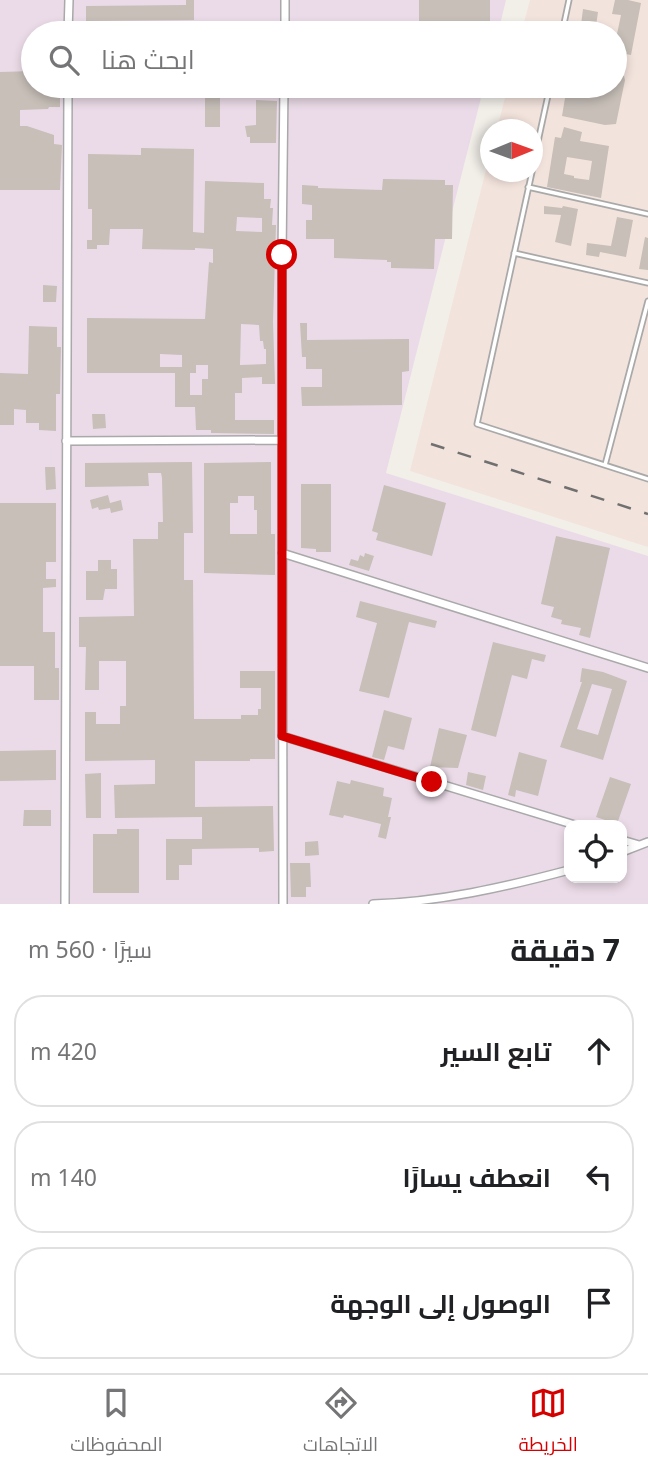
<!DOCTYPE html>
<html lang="ar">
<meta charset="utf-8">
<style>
:root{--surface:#fff;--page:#f6f6f6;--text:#202124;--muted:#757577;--line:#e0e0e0;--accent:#d40000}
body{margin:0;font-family:"Noto Sans",Cairo,sans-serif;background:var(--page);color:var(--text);direction:rtl}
.controls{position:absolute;right:21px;bottom:21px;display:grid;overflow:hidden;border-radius:14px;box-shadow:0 4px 10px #0003}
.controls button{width:63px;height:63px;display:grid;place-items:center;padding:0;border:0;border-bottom:2px solid var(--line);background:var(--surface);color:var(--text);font:35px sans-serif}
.compass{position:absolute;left:480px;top:119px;width:63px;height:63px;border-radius:50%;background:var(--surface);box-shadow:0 4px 10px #0003;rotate:89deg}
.stop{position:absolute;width:21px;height:21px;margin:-16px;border:5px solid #d40000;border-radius:50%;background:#fff}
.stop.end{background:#d40000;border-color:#fff;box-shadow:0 2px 7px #0008}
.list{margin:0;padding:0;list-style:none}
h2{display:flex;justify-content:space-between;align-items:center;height:91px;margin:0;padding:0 28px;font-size:30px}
h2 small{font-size:23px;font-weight:400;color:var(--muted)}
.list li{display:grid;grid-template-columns:46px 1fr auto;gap:21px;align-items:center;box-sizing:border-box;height:112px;margin:0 14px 14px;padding:0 14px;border:2px solid var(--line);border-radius:28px}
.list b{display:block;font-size:26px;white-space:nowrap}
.list em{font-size:23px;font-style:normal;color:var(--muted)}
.icon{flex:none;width:38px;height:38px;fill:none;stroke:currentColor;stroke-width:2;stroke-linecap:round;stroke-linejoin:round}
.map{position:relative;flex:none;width:648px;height:904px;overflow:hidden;direction:ltr}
.search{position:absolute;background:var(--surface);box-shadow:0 4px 10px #0003;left:21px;right:21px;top:21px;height:77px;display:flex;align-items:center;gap:18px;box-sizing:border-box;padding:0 24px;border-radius:38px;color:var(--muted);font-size:26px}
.sheet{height:469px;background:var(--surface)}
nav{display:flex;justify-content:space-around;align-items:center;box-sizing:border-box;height:98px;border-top:2px solid var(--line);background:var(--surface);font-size:19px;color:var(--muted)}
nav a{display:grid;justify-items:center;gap:4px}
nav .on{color:var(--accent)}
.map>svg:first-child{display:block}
.industrial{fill:#ebdbe8;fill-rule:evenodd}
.military{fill:#f3e3dd}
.building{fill:#c7bfb8;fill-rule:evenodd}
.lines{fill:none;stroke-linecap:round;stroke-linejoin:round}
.service-casing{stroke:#a9a9a9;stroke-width:7}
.minor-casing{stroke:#a9a9a9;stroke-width:10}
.service{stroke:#fff;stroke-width:3.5}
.minor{stroke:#fff;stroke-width:7}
.rail{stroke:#707070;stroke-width:2.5;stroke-dasharray:14 14;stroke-linecap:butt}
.route{stroke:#d40000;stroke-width:9}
</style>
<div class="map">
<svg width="648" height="904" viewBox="0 0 648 904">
<rect width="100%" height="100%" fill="#f2efe9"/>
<path class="industrial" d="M0 0H506L498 33H33V86H484L386 473 648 556V904H0ZM569 825H622V878H569Z"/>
<path class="military" d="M530 0H648V547L410 471 490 154V172H532V130L497 129 508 86H615V33H521Z"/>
<path class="building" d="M186 0H194V20L86 21V6L186 5Z
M419 0H490V23H419Z
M615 0H628L641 3 631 55 615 52V33L617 34 621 15 612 14Z
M583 9 598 12 595 33H580Z
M33 71V86H60V107H49L48 109 20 110V126H27L54 135V144L62 145 60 190H0V72Z
M615 74 624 76 625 80 616 124 605 125 562 116 567 86H615Z
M205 87H220V127H205Z
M256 100 277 101 276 143H250V137H247L245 126 256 125Z
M564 127 582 132 580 141 609 146 601 198 547 187 555 137 561 138ZM567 157 592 161 589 180 574 178V176L564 174Z
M141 148 194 149 193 232 204 233 205 181 264 183V199H271L270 208H273L272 225H276L273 322 275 384H262V377L242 378V393H235V420H274V434L211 433V430H196L195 407H175V373H87V318L205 319 209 262 213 263V249L195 248V250L142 249 143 229H110L109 245H97V249H87V240H92V209H88V154L141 155ZM237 217 262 218V232L236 231ZM241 324 259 325 260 341H263L264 349H266V364L240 365ZM160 354 182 355V367H160ZM196 365H208V379H202V395H190V373H196Z
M383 179 445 180V185H453L452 239H435L434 269 391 268V262H387V260L334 258V239H306V220H312V205L302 204V185L318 186V188L382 190Z
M544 206 562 208 563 206 578 209 571 246 555 242 561 215 544 214Z
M617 217 633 220 626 257 600 252 599 257 586 255 587 243 611 246Z
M645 237 648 238V270L639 269Z
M43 285 57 286 56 302H43Z
M300 323H307V340L409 339V371L402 372V405L302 406 301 387H322V369H306V357H302Z
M29 326 57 327V347H61L60 394H56V431L39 430V423H26V410L14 409V425H0V373L28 374Z
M92 414H105L106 428 93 429Z
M192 462 193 533H184V580H193L194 719H241V715H258V709H261V688H240V671H275V759H250V761H195V807L273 806 274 851 259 852V848L192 849V865H179V880H166V839H202V817L115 818 114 785 155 784V760L85 761V712H96V724H120V706H126V661H99V690H85L86 647H79V617L134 616 133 539H158V522H163L162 478 161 473H148L149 486 85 487V463Z
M271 462V534H275V575L204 573V463ZM238 496H254V510H257V534H230V503H238Z
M45 467H55L56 489 46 490Z
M301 484H331V552H316V549L301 548Z
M384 485 446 503 432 556 376 540 378 533 372 531Z
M108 495 110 503 121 500 123 510 111 513 110 508 99 510 98 507 92 509 90 500Z
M0 503H56V562H46V579H56V587L43 588V632H55V668H59V700H34V666H0Z
M556 536 610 548 590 638 579 635 581 628 561 624 562 620 551 617 554 607 541 604Z
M365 553 374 556 369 571 349 565 351 559 358 561 360 555 364 557Z
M98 560H111V569H117V589H105L103 600H86V571H98Z
M360 601 437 621 435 628 409 622 389 698 359 691 377 623 356 617Z
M493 642 546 655 544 662 532 659 527 679 512 675 496 737 471 730Z
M582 668 603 672 627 681 603 760 560 747 582 682H580ZM592 684 612 689 598 735 577 729Z
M384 710 412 718 404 750 388 746 384 760 372 757Z
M439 728 467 735 458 768 430 767Z
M56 750V780L0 781V751Z
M519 752 547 760 538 796 516 790 515 797 508 795Z
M468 772 486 776 483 790 466 785Z
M101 773V818H86L85 774Z
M610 777 631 784 617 824 596 817Z
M351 780 384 788 383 796 392 798 388 817H391L386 839 378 837 381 824 344 815 343 818 329 815 337 781 350 784Z
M24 810H51V826H23Z
M117 829H139V893H93V834H117Z
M318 841 319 855 305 856V842Z
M290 863H310L311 887H306V897H291Z"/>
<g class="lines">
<defs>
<path id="service" d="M562 33 569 0
M532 169 550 86
M532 172 477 424 648 479
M528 187 648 214
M514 253 648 283
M605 465 648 301"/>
<path id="minor" d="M68 33 69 0
M285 33V0
M66 441 282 440
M282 553 648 668
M282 736 575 825
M622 840 639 845
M622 852 648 842
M65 904 68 86
M283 904 282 255 284 86
M373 904C440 902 505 887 569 870"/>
</defs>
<use href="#service" class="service-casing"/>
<use href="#minor" class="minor-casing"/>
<use href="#service" class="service"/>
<use href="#minor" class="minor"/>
<path class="rail" d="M431 444 648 514"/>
</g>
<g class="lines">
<path class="route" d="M282 255V736L432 782"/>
</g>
</svg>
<div class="controls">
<button><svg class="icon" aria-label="locate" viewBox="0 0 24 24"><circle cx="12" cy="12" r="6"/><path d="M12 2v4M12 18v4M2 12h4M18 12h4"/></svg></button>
</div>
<svg class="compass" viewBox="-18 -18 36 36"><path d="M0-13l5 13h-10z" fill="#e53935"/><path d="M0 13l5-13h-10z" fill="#757577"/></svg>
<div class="stop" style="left:282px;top:255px"></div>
<div class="stop end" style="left:432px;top:782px"></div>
<div class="search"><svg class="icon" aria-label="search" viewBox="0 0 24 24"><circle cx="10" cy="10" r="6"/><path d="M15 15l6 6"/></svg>ابحث هنا</div>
</div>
<section class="sheet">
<h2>7 دقيقة<small>سيرًا · 560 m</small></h2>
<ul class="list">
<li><svg class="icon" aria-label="ahead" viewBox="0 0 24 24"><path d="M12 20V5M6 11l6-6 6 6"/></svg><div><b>تابع السير</b></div><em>420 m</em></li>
<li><svg class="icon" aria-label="left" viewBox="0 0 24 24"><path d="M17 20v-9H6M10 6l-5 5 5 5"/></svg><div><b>انعطف يسارًا</b></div><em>140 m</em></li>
<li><svg class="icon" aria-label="arrive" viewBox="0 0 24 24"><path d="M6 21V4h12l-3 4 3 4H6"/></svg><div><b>الوصول إلى الوجهة</b></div></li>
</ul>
</section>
<nav>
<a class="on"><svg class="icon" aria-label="map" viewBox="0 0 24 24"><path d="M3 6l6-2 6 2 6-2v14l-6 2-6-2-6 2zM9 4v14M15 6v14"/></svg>الخريطة</a>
<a><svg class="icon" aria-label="directions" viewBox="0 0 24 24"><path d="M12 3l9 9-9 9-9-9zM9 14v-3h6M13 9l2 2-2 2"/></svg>الاتجاهات</a>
<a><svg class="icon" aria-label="saved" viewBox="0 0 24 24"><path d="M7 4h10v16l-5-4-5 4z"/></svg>المحفوظات</a>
</nav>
